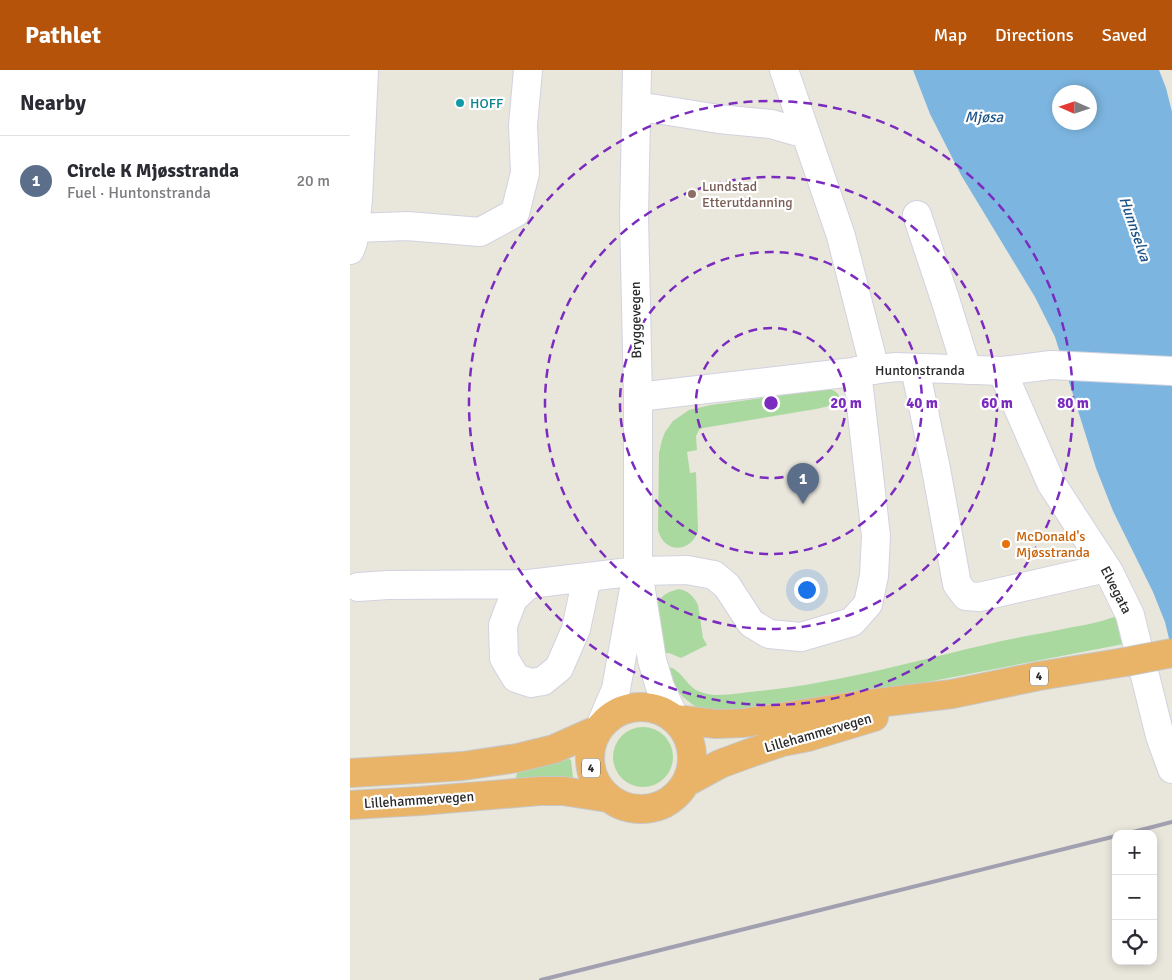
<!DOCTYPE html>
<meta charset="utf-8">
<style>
:root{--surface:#fff;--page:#f2f2f3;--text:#2b2b33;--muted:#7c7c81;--line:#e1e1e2;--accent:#b45309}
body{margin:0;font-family:Signika,sans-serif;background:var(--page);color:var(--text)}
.controls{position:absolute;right:15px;bottom:15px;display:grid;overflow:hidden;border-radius:10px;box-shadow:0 2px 8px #0003}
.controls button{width:45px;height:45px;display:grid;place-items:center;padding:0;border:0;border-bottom:1px solid var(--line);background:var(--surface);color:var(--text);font:25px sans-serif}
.compass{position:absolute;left:702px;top:15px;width:45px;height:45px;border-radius:50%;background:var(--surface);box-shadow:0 2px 8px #0003;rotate:273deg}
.you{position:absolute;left:456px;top:519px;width:18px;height:18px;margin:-12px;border:4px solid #fff;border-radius:50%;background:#1a73e8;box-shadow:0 0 0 8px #1a73e833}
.badge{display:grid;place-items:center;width:32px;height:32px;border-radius:50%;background:var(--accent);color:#fff;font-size:16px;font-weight:700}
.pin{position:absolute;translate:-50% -41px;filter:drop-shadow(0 1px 2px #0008)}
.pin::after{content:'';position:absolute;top:26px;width:18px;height:15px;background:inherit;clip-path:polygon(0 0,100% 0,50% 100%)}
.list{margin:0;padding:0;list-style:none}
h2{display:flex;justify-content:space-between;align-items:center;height:65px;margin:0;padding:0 20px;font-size:21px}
h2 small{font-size:16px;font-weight:400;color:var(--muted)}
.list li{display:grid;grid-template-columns:32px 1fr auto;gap:15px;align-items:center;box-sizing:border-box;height:90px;padding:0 20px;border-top:1px solid var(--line)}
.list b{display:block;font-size:19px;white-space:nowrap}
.list p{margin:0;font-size:16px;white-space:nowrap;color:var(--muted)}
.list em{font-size:16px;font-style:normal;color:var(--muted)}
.icon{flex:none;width:28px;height:28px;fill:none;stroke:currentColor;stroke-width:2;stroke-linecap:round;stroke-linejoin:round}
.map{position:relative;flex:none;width:822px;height:910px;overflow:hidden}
header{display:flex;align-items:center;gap:30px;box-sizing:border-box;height:70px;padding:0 25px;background:var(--accent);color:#fff}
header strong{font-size:24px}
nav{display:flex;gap:28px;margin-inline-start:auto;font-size:18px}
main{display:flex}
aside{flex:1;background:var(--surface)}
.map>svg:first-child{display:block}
.green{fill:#aad99f}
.water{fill:#7cb5df;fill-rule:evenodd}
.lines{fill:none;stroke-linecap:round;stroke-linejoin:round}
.minor-casing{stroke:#d2d2e0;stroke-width:30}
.highway-casing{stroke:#c7c7c7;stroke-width:30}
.minor{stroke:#fff;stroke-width:28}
.highway{stroke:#e9b467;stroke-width:28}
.rail{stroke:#a0a0b1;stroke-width:4}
.highway-bridge-casing{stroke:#c7c7c7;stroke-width:30;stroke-linecap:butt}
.highway-bridge{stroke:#e9b467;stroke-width:28}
.ring{fill:none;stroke:#7b2cbf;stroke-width:2.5;stroke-dasharray:9 6}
.culture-dot{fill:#0f9aa8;stroke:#fff;stroke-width:2}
.education-dot{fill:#8d6e63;stroke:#fff;stroke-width:2}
.food-dot{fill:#e8710a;stroke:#fff;stroke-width:2}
.labels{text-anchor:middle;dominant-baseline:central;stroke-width:4.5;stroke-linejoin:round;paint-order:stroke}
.shield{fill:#fff;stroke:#696969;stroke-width:1}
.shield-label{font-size:12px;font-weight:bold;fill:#292929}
.culture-label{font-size:14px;fill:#0d838f;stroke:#fff;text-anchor:start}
.education-label{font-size:14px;fill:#785e54;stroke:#fff;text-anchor:start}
.street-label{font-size:14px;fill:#292929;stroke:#fff}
.food-label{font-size:14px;fill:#c56008;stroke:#fff;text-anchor:start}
.water-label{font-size:15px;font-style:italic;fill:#1e5388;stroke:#fff}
.centre{fill:#7b2cbf;stroke:#fff;stroke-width:2.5}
.ring-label{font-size:15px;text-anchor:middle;font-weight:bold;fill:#7b2cbf;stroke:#fff;stroke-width:4.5;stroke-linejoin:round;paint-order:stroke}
</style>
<header>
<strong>Pathlet</strong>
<nav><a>Map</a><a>Directions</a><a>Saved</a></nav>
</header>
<main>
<aside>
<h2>Nearby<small></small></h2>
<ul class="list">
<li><span class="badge" style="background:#5c6f8a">1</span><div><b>Circle K Mjøsstranda</b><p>Fuel · Huntonstranda</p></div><em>20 m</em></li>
</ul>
</aside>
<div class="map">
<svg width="822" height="910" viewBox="0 0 822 910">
<rect width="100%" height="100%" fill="#e9e6dc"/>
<path class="green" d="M478 319C486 320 493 326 488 334L466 339 353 358 349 360 346 366 347 380 337 382 340 403 346 402 348 461C341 483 314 484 308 460L309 383 312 370 315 362 323 351 339 340 361 335Z
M329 519C338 521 344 526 348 535L353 568 357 575 331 588 319 583H313L305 537C310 526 317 522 329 519Z
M769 545 779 573 443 638 357 642 343 635 333 627 328 621 317 597C329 597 336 614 346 620 352 623 361 625 368 625 381 625 396 622 409 621 490 613 568 590 647 572 670 567 694 563 718 558 735 555 752 552 769 545Z
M263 687a30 30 0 1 1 60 0a30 30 0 1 1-60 0Z
M217 688 221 690 223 707 222 708H208L168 711 166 707 168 700Z"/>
<path class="water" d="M563 0H809L816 18 822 42V581L815 552 803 522 763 441 746 398 705 267 685 227 611 105 580 44ZM710 22H740V52H710Z"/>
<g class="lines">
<defs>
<path id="minor" d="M287 0 284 145 288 327V501L302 590 310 617 325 649
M434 0 491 166 525 300
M287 36 369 49 421 54 456 64
M567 145 595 229 617 300
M5 158 57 156 130 162 165 143 175 103 173 55 178 0
M0 180 3 172 8 130 14 0
M565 298 586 399 607 514 616 526 629 527 756 498
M652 301 701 413 759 502 780 545 810 666 822 699
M288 327 546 297 652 301 701 295 822 301
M237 507 226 559 209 598 193 611 181 613 166 608 154 588 153 555 163 529 179 514 288 501 337 500 364 505 377 516 401 553 419 564 451 567 502 552 518 534 524 506 526 466 507 301
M8 517 38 515 179 514
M249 659 266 619 284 519"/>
<path id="highway" d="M240 688a51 51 0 1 1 102 0a51 51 0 1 1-102 0Z
M325 649 366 654 393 653 510 635 602 624 689 606 775 592
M0 703 83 698 113 696 167 688 204 679 249 659
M337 712 370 694 397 684 432 672 458 667 524 647
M0 735 70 731 190 721H213L258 728"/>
</defs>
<use href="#minor" class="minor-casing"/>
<use href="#highway" class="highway-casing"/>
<use href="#minor" class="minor"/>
<use href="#highway" class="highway"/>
<path class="rail" d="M775 764 822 752
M191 910 766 766"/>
<defs>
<path id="highway-bridge" d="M775 592 822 583"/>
</defs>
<use href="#highway-bridge" class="highway-bridge-casing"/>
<use href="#highway-bridge" class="highway-bridge"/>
</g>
<g class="ring">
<circle cx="421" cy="333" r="75"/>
<circle cx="421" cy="333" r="151"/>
<circle cx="421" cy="333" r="226"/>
<circle cx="421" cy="333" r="302"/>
</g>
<circle class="culture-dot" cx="110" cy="33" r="5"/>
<circle class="education-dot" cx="342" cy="124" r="5"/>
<circle class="food-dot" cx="656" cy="474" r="5"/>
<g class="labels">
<g class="shield">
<rect x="680" y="596.5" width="18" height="19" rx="4"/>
<rect x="232" y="688.5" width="18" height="19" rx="4"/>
</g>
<g class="shield-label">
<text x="689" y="606">4</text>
<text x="241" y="698">4</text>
</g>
<g class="culture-label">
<text x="120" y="33">HOFF</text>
</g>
<g class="education-label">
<text x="352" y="116">Lundstad<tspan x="352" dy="16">Etterutdanning</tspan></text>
</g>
<g class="street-label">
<text transform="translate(286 250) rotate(-91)">Bryggevegen</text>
<text x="570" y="300">Huntonstranda</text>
<text transform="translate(766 520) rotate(63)">Elvegata</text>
<text transform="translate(468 663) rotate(-16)">Lillehammervegen</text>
<text transform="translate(69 730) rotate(-4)">Lillehammervegen</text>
</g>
<g class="food-label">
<text x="666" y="466">McDonald's<tspan x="666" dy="16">Mjøsstranda</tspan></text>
</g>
<g class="water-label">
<text x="634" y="47">Mjøsa</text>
<text transform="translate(785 159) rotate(71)">Hunnselva</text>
</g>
</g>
<circle cx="421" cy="333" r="8" class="centre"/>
<g class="ring-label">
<text x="496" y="338">20 m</text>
<text x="572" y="338">40 m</text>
<text x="647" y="338">60 m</text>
<text x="723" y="338">80 m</text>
</g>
</svg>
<div class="controls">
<button>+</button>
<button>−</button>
<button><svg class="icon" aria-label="locate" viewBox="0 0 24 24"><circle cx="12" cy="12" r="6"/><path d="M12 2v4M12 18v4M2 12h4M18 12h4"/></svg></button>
</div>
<svg class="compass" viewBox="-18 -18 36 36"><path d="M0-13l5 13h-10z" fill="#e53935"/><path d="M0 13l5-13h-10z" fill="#7c7c81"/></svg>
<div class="you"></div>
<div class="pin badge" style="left:453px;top:434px;background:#5c6f8a">1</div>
</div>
</main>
